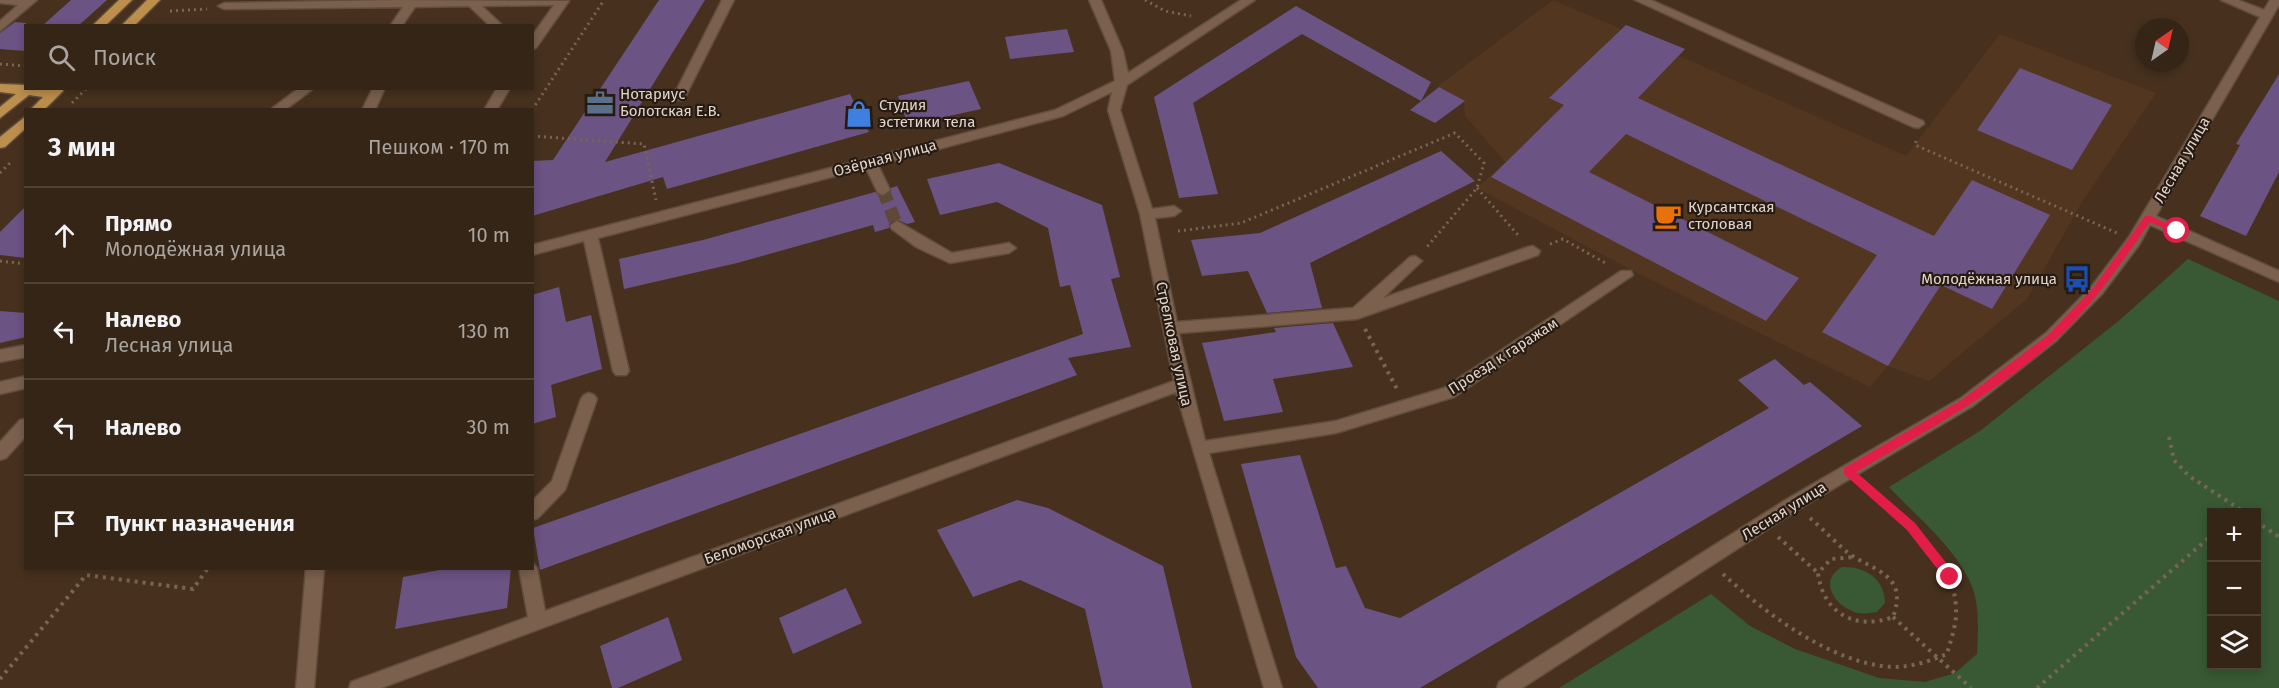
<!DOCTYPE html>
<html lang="ru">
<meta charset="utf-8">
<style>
:root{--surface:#352516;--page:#3d2d1f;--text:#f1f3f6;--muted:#aaa5a1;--line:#4f4235}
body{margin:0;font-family:"Fira Sans",sans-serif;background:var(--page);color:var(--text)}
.controls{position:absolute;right:18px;bottom:18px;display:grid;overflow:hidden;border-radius:0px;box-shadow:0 3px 9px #0003}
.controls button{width:54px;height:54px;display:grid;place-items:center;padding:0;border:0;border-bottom:2px solid var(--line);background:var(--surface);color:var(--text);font:30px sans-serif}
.compass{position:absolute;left:2135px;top:18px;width:54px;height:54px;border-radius:50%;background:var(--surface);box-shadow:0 3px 9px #0003;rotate:34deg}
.stop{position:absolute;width:18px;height:18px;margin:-14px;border:4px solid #e11d48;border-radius:50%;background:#fff}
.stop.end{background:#e11d48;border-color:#fff;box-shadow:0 2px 6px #0008}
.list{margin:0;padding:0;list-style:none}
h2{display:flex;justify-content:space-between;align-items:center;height:78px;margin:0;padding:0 24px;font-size:26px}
h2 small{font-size:20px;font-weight:400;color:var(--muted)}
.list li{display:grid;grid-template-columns:39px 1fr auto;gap:18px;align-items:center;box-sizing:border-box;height:96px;padding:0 24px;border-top:2px solid var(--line)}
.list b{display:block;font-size:22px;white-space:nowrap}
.list p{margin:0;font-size:20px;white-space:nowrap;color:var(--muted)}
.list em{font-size:20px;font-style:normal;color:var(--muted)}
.icon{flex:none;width:33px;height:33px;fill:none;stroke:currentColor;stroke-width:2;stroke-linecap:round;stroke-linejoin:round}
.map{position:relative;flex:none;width:2279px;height:688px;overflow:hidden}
.search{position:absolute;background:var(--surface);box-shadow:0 3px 9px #0003;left:24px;top:24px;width:510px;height:66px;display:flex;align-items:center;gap:15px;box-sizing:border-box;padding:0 21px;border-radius:0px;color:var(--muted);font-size:22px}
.panel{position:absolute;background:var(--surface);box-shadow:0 3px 9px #0003;left:24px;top:108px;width:510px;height:462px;border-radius:0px}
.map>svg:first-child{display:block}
.built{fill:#53361f}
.green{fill:#385934;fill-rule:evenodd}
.building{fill:#6b5384}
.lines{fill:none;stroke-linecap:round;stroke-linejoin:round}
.minor-tunnel{stroke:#5e4938;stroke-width:13;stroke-dasharray:13 7;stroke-linecap:butt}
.minor-casing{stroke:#604d3d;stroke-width:3}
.major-casing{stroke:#604d3d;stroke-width:3}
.path-far1{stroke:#796554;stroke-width:3;stroke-dasharray:2 4;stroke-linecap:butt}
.path{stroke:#796554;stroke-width:4;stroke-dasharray:3 5;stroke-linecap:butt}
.minor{fill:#7a604d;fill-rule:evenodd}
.major{fill:#bd8f4d;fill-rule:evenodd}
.route{fill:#e11d48}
.labels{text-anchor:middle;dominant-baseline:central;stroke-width:4.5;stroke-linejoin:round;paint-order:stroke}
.poi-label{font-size:15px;fill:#e3d4c9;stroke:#261b13;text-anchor:start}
.street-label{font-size:15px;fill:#e3d4c9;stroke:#261b13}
</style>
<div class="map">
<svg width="2279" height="688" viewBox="0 0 2279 688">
<rect width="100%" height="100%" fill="#47311e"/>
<path class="built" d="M1553 0 1621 29 1625 25 1685 49 1679 56 1906 156 2000 34 2156 93 2082 202 2027 299 1929 381 1888 366 1870 387 1641 275 1477 188 1505 162 1465 116 1464 101 1438 86Z"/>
<path class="green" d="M2188 259 2279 301V688H1559L1711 594 1750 626 1795 649 1879 678 1925 682 1955 673 1977 654C1978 633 1980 604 1971 584 1954 546 1917 517 1889 487L1980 431 2121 319ZM2212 512H2256V666H2212Z
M1842 567C1865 566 1885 579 1885 603L1877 612C1869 613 1860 615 1852 611 1833 603 1819 580 1842 567Z"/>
<path class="building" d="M71 0H107L78 26H42Z
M659 0H705L605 162 850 94 869 132 667 189 663 177 532 216V161L553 160Z
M1296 6 1431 82 1421 101 1302 34 1193 103 1218 194 1179 198 1154 97Z
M15 22 26 23V51L0 49V33Z
M1626 25 1685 49 1638 98 1934 236 1972 180 2050 215 1992 309 1941 285 1888 366 1822 332 1877 255 1626 134 1589 172 1799 278 1766 321 1491 177 1564 105 1549 98Z
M1067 29 1074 52 1010 59 1005 37Z
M2020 68 2112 105 2072 170 1977 130Z
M2279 74V172L2246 236 2200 216 2240 145 2236 144Z
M969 81 981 109 908 125 898 96Z
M1439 87 1465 101 1435 123 1410 110Z
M1441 151 1475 181 1310 263 1322 308 1267 313 1248 271 1202 276 1191 240 1260 233Z
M999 163 1102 205 1120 277 1111 279 1131 347 1068 358 1077 375 540 570 533 528 1083 334 1070 285 1060 287 1048 228 997 202 940 215 927 179Z
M897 186 915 222 907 224 896 219 889 224V228L875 232 873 225 737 263 624 289 619 259 703 240 875 192 884 197 891 192V188Z
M26 206V258L0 255V232Z
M559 287 566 322 591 315 602 369 551 385 556 417 532 424V295Z
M0 311 26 313V337L0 343Z
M1333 323 1353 367 1273 379 1283 412 1224 421 1202 343 1276 332 1274 328Z
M1775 359 1804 385 1810 382 1862 426 1420 688H1318L1296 657 1241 464 1300 455 1336 568 1346 566 1365 608 1400 618 1769 408 1738 380Z
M1017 500 1048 508 1163 566 1192 688H1103L1085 609 1020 580 973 597 937 530Z
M450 568H511L507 608 395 629 403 577Z
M846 588 862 623 793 654 779 618Z
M668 617 682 660 618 688H612L600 646Z"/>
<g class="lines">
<path class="minor-tunnel" d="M883 190 897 226"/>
<defs>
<path id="minor" d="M0 0H37L0 31V21L18 5 0 3Z
M394 0 569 1 536 48 532 49V36L554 5 482 6 503 26H490L469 6 415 7 402 26H390L403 7 224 9 218 6 224 3Z
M722 0H734L685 97 683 100H675L673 97Z
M1089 0H1101L1123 51 1128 73 1241 0H1255L1127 85 1120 110 1152 209 1174 206 1181 211 1174 216 1155 218 1177 322 1353 308 1410 257 1415 256 1422 261 1383 298 1528 247 1533 246 1540 251 1538 255 1357 319 1179 333 1205 441 1336 421 1444 388 1621 271H1631L1633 275 1454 397 1336 433 1209 453 1282 688H1264L1176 392 381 688H349L351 682 528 617 519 568H532V562L537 568 545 611 1174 381 1140 214 1108 110 1112 92 1063 116 878 165 890 190 883 195 878 193 866 168 598 238 629 371 626 375H616L613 371 584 241 532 255V245L1055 110 1115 81 1111 51Z
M1635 0H1651L1923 121 1924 124 1918 128 1913 127Z
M2221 0H2238L2264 10 2270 0H2279V5L2156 216 2279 271V282L2150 225 2139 245 2102 294 2056 341 1973 406 1799 509 1522 688H1497L1499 682 1787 499 1961 398 2046 333 2092 286 2129 237 2260 17Z
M299 88H314L285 110H270Z
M373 88H385L375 110H362Z
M497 88H510L497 110H484Z
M897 221 952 253 1009 243 1016 248 1009 253 950 263 916 247 892 229 890 226Z
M26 345V357L0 362V350Z
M26 376V388L0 394V382Z
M589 393 594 395 597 399 565 490 538 518 532 520V501L552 481 581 399 584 395Z
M26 419V436L6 458 0 460V442L20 420Z
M306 568H324L314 688H296Z"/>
<path id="major" d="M119 0H132L105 26H92Z
M147 0H160L134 26H121Z
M0 84 26 85V88H62L63 91 44 110H30L43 97 29 95 0 118V107L16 94 0 92Z
M26 116V128L5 147 0 148V137Z"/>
</defs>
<use href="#minor" class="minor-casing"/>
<use href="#major" class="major-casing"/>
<path class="path-far1" d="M1145 0 1165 11 1191 16
M170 11 207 9
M0 64 26 66
M72 103 87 88
M532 110 604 0
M532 136 644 144 656 200
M1916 141 1915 145 2117 233
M0 173 12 161
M1477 188 1518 235
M1178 231 1241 223 1455 133 1484 163 1477 188 1426 248
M1550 244 1563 239 1607 264
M0 261 26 264"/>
<path class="path" d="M1365 329 1397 389
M2169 437 2174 460 2189 476 2241 510 2238 512
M1810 518C1823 529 1835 542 1848 553 1873 571 1909 574 1893 617 1855 631 1823 613 1818 573L1831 559 1854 557
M2256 521 2279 537
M1778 537 1818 573
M1723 574C1765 613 1833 665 1894 667 1912 667 1930 661 1947 654 1951 639 1957 624 1956 609 1955 557 1900 517 1864 486
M1893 617 1971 688
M0 679 86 575 193 589 208 568
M2037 688 2212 535"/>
<use href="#minor" class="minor"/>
<use href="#major" class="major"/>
</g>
<path class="route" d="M2145 216H2151L2182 231 2177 234 2150 222C2120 264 2093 306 2055 340 1995 394 1924 432 1856 472L1915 523 1954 573V580H1946L1907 530 1844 474V468L1963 399 2048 335 2094 287Z"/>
<defs>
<symbol id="office-bare" viewBox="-9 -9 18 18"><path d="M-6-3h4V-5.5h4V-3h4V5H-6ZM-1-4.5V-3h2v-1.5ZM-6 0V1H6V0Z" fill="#5c6f8a" stroke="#261b13" stroke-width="2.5" paint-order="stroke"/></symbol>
<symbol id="shop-bare" viewBox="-9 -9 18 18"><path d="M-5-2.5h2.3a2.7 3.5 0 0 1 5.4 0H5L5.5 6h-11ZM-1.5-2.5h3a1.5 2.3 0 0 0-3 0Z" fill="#3f7fe0" stroke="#261b13" stroke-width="2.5" paint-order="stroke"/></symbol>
<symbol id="cafe-bare" viewBox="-9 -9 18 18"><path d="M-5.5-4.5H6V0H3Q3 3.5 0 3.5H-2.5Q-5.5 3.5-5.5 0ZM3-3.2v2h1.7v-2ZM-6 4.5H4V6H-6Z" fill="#e8710a" stroke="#261b13" stroke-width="2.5" paint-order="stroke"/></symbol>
<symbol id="bus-bare" viewBox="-9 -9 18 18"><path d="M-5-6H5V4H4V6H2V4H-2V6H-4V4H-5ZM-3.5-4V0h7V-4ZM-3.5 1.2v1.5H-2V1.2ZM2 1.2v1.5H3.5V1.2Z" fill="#1a4fb4" stroke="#261b13" stroke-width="2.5" paint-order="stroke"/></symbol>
</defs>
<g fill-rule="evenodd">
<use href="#office-bare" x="581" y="84" width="38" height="38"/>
<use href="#shop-bare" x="840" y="95" width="38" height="38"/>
<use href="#cafe-bare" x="1649" y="197" width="38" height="38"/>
<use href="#bus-bare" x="2058" y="260" width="38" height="38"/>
</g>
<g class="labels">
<g class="poi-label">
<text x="620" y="94">Нотариус<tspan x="620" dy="17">Болотская Е.В.</tspan></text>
<text x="879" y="105">Студия<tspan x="879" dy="17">эстетики тела</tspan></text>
<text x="1688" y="207">Курсантская<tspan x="1688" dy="17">столовая</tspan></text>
<text x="2057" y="279" text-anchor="end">Молодёжная улица</text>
</g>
<g class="street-label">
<text transform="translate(885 158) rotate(-15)">Озёрная улица</text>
<text transform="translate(2182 160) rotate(-60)">Лесная улица</text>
<text transform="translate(1174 344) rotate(78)">Стрелковая улица</text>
<text transform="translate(1503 356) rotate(-33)">Проезд к гаражам</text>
<text transform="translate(1784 511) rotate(-32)">Лесная улица</text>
<text transform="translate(770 536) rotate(-20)">Беломорская улица</text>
</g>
</g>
</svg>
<div class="controls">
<button>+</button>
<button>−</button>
<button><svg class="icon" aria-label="layers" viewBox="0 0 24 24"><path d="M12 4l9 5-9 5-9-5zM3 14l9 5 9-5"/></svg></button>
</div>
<svg class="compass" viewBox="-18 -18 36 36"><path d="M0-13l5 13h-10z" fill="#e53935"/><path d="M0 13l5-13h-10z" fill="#aaa5a1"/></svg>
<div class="stop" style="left:2177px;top:231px"></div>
<div class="stop end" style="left:1950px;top:577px"></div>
<div class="search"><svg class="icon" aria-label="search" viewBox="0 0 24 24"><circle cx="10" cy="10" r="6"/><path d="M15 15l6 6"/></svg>Поиск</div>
<section class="panel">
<h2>3 мин<small>Пешком · 170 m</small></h2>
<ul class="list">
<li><svg class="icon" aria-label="ahead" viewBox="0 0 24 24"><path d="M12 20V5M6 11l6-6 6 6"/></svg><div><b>Прямо</b><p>Молодёжная улица</p></div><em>10 m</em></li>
<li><svg class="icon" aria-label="left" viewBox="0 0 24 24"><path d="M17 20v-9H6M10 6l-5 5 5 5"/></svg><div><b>Налево</b><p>Лесная улица</p></div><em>130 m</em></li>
<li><svg class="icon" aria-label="left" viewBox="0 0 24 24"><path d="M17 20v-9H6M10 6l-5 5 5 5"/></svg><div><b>Налево</b></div><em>30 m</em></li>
<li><svg class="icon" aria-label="arrive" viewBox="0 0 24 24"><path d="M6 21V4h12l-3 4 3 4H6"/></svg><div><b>Пункт назначения</b></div></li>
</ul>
</section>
</div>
